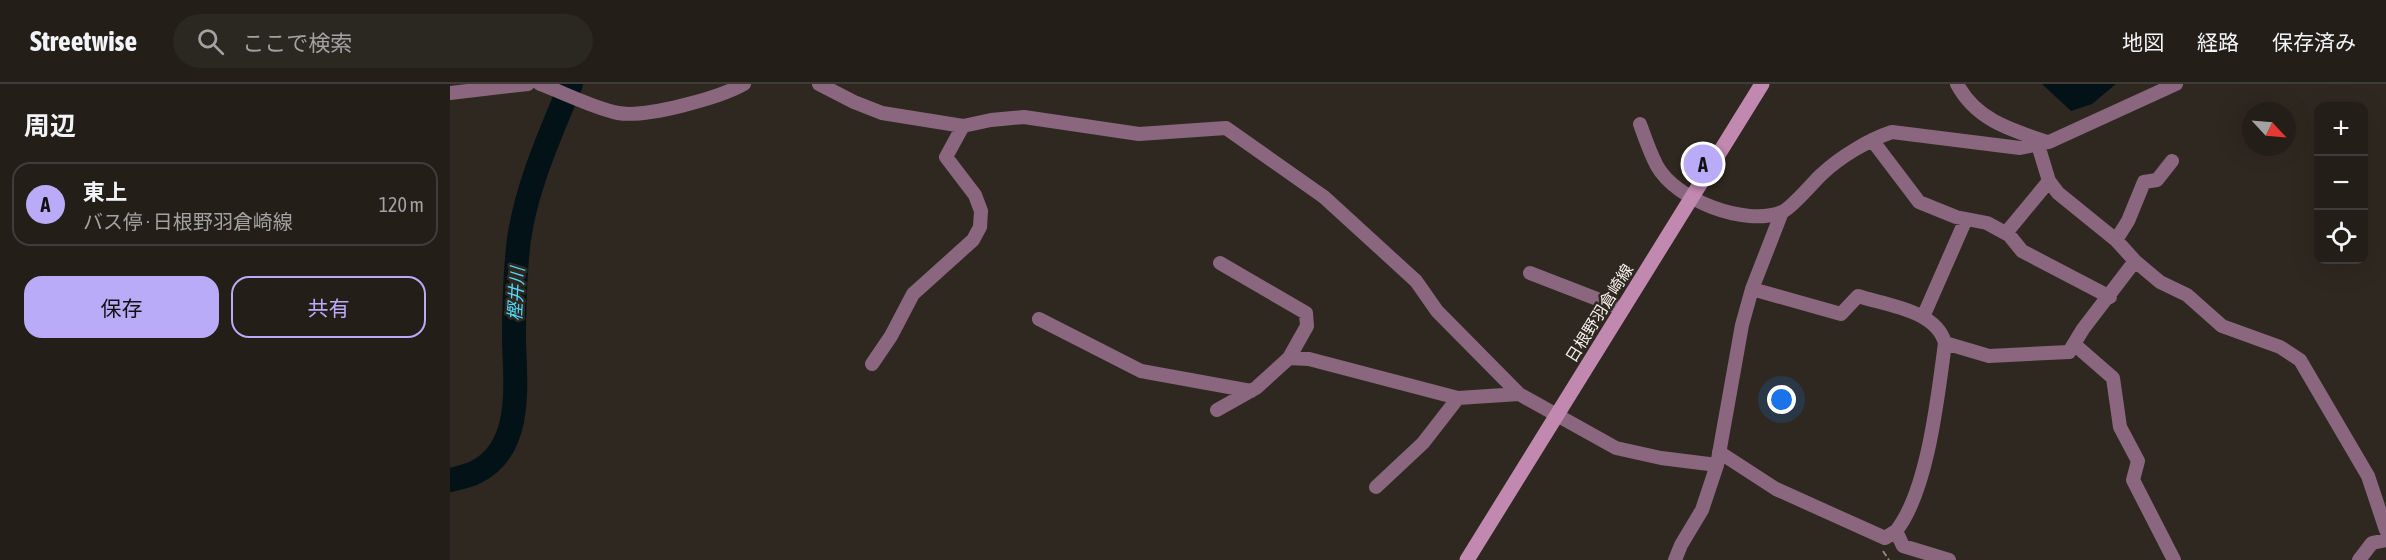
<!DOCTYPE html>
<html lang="ja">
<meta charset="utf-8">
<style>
:root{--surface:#231e18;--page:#2b2721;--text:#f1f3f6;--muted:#a3a2a2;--line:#403c37;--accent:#b9abf7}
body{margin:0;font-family:"Asap Condensed","Noto Sans JP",sans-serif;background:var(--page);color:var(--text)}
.controls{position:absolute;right:18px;top:18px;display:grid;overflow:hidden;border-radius:12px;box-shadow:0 6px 24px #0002}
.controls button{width:54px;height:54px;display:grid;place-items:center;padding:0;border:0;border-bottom:2px solid var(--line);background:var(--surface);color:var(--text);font:30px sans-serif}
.compass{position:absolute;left:1792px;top:18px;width:54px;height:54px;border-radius:50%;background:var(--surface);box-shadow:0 6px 24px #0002;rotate:116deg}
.you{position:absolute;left:1332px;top:316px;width:21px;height:21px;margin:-15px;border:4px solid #fff;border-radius:50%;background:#1a73e8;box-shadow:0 0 0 9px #1a73e833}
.badge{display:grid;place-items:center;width:39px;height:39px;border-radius:50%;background:var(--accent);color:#111;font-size:20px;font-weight:700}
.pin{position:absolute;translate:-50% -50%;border:3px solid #fff;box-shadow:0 2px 6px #0006}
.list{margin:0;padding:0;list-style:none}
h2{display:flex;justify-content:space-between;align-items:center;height:78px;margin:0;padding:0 24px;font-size:26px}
h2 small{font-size:20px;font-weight:400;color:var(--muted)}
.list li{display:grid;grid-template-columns:39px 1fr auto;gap:18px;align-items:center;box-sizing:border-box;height:84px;margin:0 12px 12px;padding:0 12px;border:2px solid var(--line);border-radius:18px}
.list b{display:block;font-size:22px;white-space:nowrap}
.list p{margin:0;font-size:20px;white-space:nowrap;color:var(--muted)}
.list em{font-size:20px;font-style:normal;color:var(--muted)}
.actions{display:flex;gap:12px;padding:18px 24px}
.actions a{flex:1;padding:14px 0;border:2px solid var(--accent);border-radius:18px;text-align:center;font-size:21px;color:var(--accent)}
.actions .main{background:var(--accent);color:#111}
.icon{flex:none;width:33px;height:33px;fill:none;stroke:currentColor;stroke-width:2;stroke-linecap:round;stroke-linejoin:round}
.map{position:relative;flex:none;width:1936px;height:476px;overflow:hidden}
header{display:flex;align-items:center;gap:36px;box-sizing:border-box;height:84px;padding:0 30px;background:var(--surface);border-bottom:2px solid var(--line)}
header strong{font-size:28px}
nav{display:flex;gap:33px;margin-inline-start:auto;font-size:21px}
.search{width:420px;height:54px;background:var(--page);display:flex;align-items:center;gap:15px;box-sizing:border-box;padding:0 21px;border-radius:33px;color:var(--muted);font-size:22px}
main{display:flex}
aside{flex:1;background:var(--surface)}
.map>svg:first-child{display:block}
.water{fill:#031217}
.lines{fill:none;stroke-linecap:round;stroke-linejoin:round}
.river{stroke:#031217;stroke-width:24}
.path{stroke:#8d8780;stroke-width:2;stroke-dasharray:6 3;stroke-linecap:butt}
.street{stroke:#8a677f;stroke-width:14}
.secondary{stroke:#c188b0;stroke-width:15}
.labels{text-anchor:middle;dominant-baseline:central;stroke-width:5;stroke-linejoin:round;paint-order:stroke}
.street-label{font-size:16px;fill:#f7f2ed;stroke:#2f2820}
.water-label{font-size:18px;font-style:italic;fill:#50d7fc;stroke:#2f2820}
</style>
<header>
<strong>Streetwise</strong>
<div class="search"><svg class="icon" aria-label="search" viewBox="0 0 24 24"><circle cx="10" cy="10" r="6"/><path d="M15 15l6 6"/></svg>ここで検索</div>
<nav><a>地図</a><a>経路</a><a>保存済み</a></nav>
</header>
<main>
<aside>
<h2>周辺<small></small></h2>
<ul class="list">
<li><span class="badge">A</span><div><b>東上</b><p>バス停 · 日根野羽倉崎線</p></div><em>120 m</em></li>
</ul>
<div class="actions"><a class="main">保存</a><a>共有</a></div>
</aside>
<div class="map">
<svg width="1936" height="476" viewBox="0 0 1936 476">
<rect width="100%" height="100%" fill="#2f2820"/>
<path class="water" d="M1592 0H1666L1642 20 1621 27Z"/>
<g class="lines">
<path class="river" d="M0 396C8 394 19 392 26 388 74 364 65 299 64 256 64 224 65 187 69 155 77 101 100 51 121 0"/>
<path class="path" d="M1433 467 1439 476"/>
<path class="street" d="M90 0C112 8 146 25 168 29 196 34 269 14 294 0
M369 0 404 18 432 29 513 42 541 36 574 33 689 50 776 44 874 113 966 197 987 227 1069 310
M1507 0C1526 36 1561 46 1597 58
M0 9 78 0
M1190 40C1195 54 1200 69 1207 82 1226 116 1295 143 1332 128 1343 123 1362 99 1372 90 1390 73 1418 56 1442 48L1570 64 1599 58 1726 0
M1422 56 1469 118 1506 133 1537 139 1559 151 1572 167 1660 213
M1588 61 1599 97 1608 109 1666 156 1685 177 1710 198 1737 211 1772 242 1830 263 1850 276 1918 392 1936 446
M1556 149 1599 97
M1666 156 1678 137 1694 98 1707 96 1722 77
M770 179 856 229 857 242 839 274
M1080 189 1173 225
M1302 205 1391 230 1408 212C1436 221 1486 226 1495 259
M1473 233 1516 135
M589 235 691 287 801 307
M1624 260 1663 294 1670 343 1688 377 1683 396 1724 476
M422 280 441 252 463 210 523 156 530 143 531 127 525 111 496 73 513 42
M767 326 806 304 839 274 859 275 1008 314
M1269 368 1326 405 1435 454 1446 447
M926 403 973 359 1008 314 1069 310 1166 364 1211 374 1267 381
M1225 476 1231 461 1252 426 1267 381 1292 241 1302 205 1332 128
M1499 476 1453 462 1446 447C1478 407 1488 311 1495 259L1539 272 1619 268 1633 245 1685 177
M1909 476 1922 459 1936 456"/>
<path class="secondary" d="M1017 476 1312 0"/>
</g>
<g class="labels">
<g class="street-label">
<text transform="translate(1149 229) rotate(-58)">日根野羽倉崎線</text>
</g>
<g class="water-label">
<text transform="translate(66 210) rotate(-87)">樫井川</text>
</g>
</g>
</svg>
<div class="controls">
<button>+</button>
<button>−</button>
<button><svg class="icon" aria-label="locate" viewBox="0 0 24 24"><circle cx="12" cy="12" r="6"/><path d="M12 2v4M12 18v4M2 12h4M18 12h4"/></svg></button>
</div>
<svg class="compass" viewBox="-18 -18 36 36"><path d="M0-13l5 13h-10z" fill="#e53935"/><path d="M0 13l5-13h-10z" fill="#a3a2a2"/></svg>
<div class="you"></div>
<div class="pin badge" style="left:1253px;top:80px">A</div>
</div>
</main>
